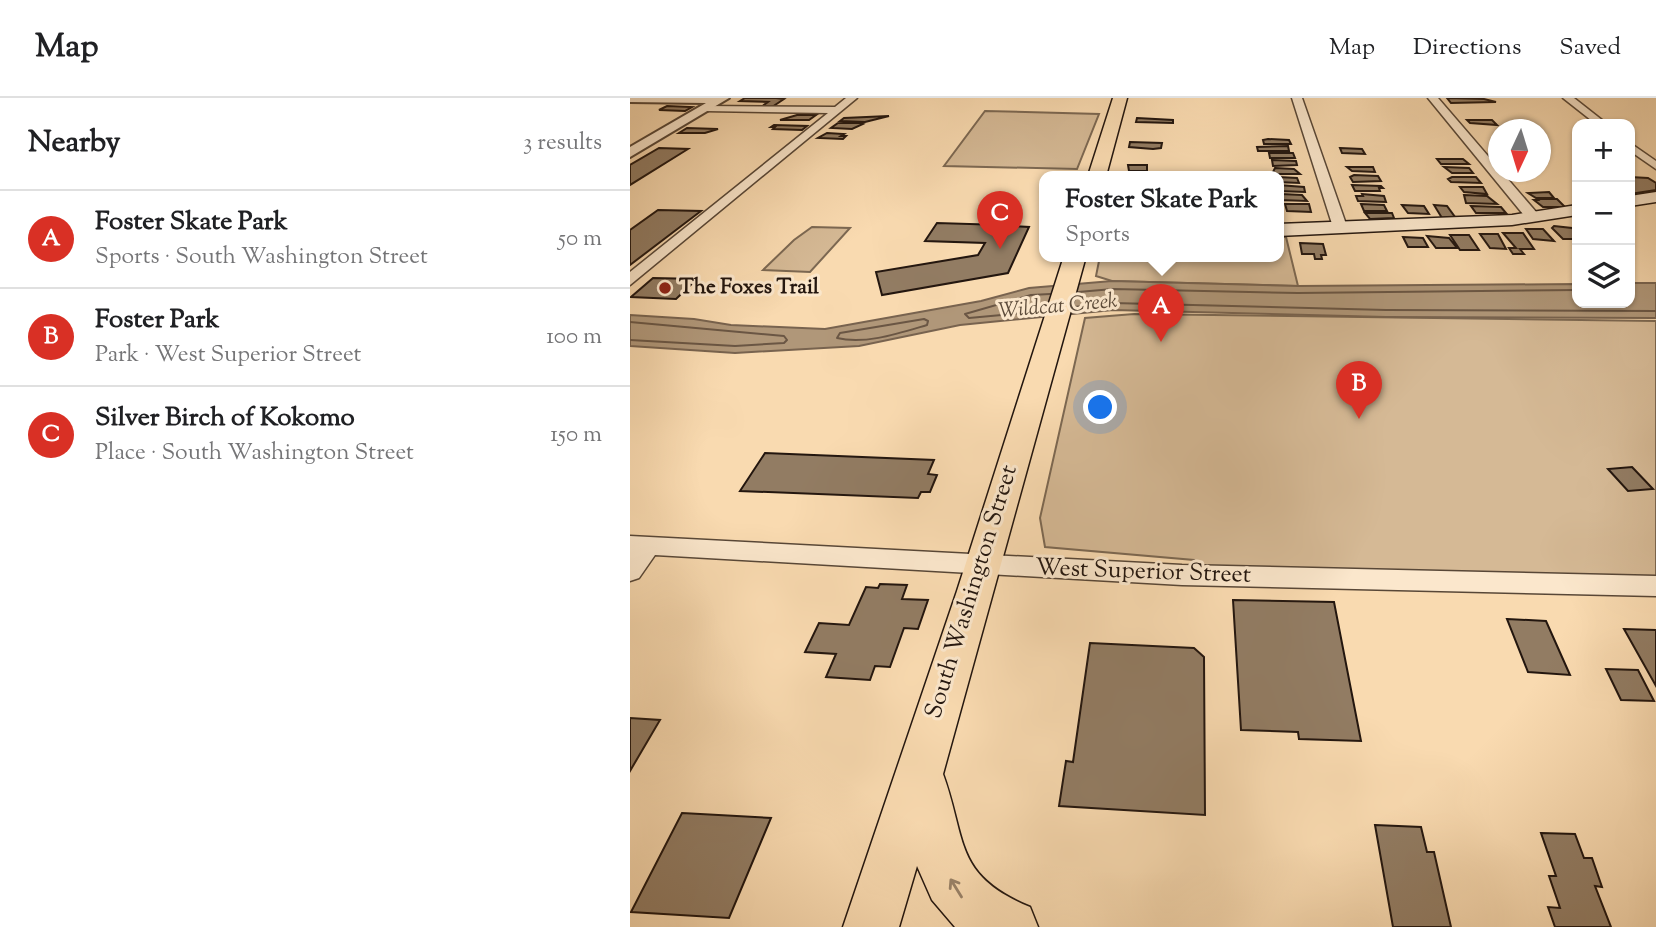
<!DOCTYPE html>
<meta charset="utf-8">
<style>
:root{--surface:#fff;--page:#f2f2f2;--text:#202124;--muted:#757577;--line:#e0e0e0;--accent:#d93025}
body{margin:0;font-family:"Sorts Mill Goudy",serif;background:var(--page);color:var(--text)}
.controls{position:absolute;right:21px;top:21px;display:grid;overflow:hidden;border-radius:14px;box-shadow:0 2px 5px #0004}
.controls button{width:63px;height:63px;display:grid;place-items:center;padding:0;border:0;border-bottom:2px solid var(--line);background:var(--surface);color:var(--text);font:35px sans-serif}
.compass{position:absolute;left:858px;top:21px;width:63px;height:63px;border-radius:50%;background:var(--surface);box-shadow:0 2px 5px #0004;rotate:184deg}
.you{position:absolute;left:471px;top:310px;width:24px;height:24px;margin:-18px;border:5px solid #fff;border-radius:50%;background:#1a73e8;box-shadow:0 0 0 10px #1a73e833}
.badge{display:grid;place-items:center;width:46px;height:46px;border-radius:50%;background:var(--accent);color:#fff;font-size:23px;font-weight:700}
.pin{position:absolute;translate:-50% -58px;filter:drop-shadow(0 2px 4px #0008)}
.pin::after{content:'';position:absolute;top:37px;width:24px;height:21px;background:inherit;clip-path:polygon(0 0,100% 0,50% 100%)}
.popup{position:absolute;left:409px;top:73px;width:245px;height:91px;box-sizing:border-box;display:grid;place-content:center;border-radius:14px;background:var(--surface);filter:drop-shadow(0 2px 5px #0005);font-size:23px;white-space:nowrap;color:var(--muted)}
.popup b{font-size:26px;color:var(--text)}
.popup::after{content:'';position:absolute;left:50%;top:100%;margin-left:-14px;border:14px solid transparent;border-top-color:var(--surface)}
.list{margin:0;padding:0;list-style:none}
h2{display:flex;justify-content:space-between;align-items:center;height:91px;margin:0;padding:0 28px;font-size:30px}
h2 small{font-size:23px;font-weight:400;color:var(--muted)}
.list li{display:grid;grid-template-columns:46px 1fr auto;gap:21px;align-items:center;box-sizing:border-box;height:98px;padding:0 28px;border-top:2px solid var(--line)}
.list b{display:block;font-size:26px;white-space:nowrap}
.list p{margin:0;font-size:23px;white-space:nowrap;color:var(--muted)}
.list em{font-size:23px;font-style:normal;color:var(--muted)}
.icon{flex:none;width:38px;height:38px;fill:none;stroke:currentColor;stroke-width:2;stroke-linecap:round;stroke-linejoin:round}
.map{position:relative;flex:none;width:1026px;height:829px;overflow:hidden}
header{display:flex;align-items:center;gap:42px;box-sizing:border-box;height:98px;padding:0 35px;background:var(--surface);border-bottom:2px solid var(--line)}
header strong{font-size:33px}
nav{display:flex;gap:38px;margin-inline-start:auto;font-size:24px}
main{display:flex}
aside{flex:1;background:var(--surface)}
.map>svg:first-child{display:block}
.green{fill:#d5b995;stroke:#7c6852;stroke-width:2}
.water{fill:#b09779;stroke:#78634f;stroke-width:2}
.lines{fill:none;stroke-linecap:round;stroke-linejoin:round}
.shore{stroke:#6a5644;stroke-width:2}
.building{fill:#927c63;stroke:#23160f;stroke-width:2}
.minor-casing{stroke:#584737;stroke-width:3}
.tertiary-casing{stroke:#584737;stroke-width:4}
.secondary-casing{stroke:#23160f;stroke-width:3}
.primary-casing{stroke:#23160f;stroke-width:3}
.minor{fill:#fbe7cc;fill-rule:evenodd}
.tertiary{fill:#fbe7cc;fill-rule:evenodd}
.secondary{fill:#fbe7cc;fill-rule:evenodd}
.primary{fill:#f9dab0;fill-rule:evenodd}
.oneway{stroke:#998268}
.poi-dot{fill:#8f2418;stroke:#fbe7cc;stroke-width:2.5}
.labels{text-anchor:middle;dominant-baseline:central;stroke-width:6;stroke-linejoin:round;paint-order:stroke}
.far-poi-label{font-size:21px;font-weight:bold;fill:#23160f;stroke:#fbe7cc;text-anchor:start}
.far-water-label{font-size:21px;font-style:italic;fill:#5b4a39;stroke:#fbe7cc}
.street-label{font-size:24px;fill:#23160f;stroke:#fbe7cc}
</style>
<header>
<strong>Map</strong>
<nav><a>Map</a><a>Directions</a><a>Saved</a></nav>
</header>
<main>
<aside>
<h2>Nearby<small>3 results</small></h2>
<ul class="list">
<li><span class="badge">A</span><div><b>Foster Skate Park</b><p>Sports · South Washington Street</p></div><em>50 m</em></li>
<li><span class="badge">B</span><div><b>Foster Park</b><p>Park · West Superior Street</p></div><em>100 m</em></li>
<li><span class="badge">C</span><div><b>Silver Birch of Kokomo</b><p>Place · South Washington Street</p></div><em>150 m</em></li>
</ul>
</aside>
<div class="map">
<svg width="1026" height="829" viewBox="0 0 1026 829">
<rect width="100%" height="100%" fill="#f9dab0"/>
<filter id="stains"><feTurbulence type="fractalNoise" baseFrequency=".00286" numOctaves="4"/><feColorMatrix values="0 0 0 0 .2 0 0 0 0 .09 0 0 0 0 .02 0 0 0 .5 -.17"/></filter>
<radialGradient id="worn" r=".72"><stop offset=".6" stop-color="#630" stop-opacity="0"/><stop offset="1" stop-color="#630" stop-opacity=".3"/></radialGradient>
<path class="green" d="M355 13 469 16 447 71 314 68Z
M182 129 220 130 180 174 133 172 164 142Z
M648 139H656L668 188 482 183 466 178 470 158H648Z
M504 216 1026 223V480L568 472 564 462 415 449 410 420 455 220Z"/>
<path class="water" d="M482 183 668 188 947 186V205H1000V185H1026V220L756 219 483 212 330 227 229 248 105 255 0 248V217L64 221 101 227 195 231 351 203 399 190Z"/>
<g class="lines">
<path class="shore" d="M448 194 483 191 668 195 947 192
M444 209 483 205 756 212 1026 213
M415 213 339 220 335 216 401 197 420 196
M294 221 298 223 297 227C270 235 235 247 207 240L210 235Z
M0 224 154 238 157 242 154 245 105 248 0 242"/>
</g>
<path class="building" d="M115 0H146L154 1 142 9H131L138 4 110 3Z
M817 0 854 1 866 4 821 5Z
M37 8 62 9 55 13 29 12Z
M167 17H186L179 22H150Z
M259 18 235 24 210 23 214 20Z
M507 20 543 22V25L506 24Z
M837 22H862L867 27 840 25Z
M208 25H230L233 26 222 31 201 30Z
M144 27 177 28 172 32 143 31 145 29H141Z
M57 30 88 31 75 35H49Z
M197 35 214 36 211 38H216L213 41 188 40Z
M638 41 659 42 661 46H634L633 42Z
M500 44 532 45 531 50 523 51 499 49Z
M658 48 659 53H628L627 49Z
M29 50 58 51 0 87V67Z
M710 50 732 51 735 56 712 55Z
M639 55H663L665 60H640Z
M807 61H833L839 66H811Z
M642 62 666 63 667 67 643 68Z
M498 67H517V73H499Z
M717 69H743L745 74 722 73Z
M814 69 839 70 843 75H822Z
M645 70 664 71 670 76H642Z
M724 77 748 78 751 83 723 84 720 79Z
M648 79 667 80 669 85 648 84Z
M822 79H846L851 85 821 84 818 81Z
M1000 79 1018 80 1026 85V92L1000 96Z
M648 87 674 89 675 94 648 93Z
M722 87 751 88 753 90H749L750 93H725Z
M830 89H853L857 96 834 94Z
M919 94 924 100H906L898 95Z
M651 96 672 97 677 103 649 102Z
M732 96 754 98 756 104 728 103 726 98H733Z
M834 97 857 98 867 106 836 105Z
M907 101H927L935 109H913L904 102H908Z
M655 106H679L681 114 657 113Z
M731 106 754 107 757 113H734Z
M772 107 794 108 799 116 778 115Z
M804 107 817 108 825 119 812 120Z
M841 108 871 109 876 115H846Z
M28 112 71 113 0 167V132Z
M735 115H762L764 120 740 121Z
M377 117H386L381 128 399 129 378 175 252 197 246 174 348 157 355 145 295 143 307 125 372 127Z
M924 128 942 130 947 135V141H933L922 130Z
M896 131H913L924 143 903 141Z
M873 135H893L904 151H890L894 156H883L879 150H886Z
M850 136H868L876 151 860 150Z
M820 137H839L849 152H830Z
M797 138 819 140 827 150H806Z
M773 139 793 140 798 149H778Z
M670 145 693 146 696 157H691L692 161H685L684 156H672Z
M23 180 67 181 46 201 1 199Z
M135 355 304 362 298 376 307 377 300 394H291L288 400 110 393Z
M1002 369 1023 391 998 393 978 371Z
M250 486 277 487 272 501 298 502 288 531 274 530 260 569 245 568 240 582 196 579 206 556 175 554 189 525 219 527 236 489 248 490Z
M603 502 704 504 731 643 669 641 668 634 611 632Z
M877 521 916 523 940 577 898 574Z
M994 531 1026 532V588Z
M460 545 564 550 574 559 575 717 429 708 436 663 443 664Z
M976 571 1008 572 1024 603 991 602Z
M0 620 30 622 0 673Z
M52 715 141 720 99 820 1 814Z
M745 727 791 729 797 754H804L821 829H763Z
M911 735 945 736 954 760H962L972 789 965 788 981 829H925L918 809 930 810 919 778H926Z"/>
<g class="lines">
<defs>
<path id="minor" d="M216 0H227L0 187V174L198 15 76 13 73 8 205 9Z
M662 0H672L717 129 715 132 703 129Z
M798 0H808L907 115V121H897Z
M933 0H944L977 26H966Z
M1000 45 1026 63V71L1000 53Z
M0 438 552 467 1026 478V498L552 487 25 457 9 480 0 483Z"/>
<path id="tertiary" d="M0 0H99L0 59V49L76 5 0 4Z"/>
<path id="secondary" d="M1026 94V104L1000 108V98Z
M947 107V117L882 127 648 138V126L882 117Z"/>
<path id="primary" d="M483 0H497L476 78H458Z
M434 158H456L313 676C337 742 323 777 400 809L408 829H325L302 802 287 768 269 829H213L327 493Z"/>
</defs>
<use href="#minor" class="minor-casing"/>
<use href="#tertiary" class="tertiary-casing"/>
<use href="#secondary" class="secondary-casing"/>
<use href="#primary" class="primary-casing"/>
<use href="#minor" class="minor"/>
<use href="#tertiary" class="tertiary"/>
<use href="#secondary" class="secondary"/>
<use href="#primary" class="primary"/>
</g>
<defs><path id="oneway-shaft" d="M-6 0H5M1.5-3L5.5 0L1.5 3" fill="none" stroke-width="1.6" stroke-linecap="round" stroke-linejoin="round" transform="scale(1.75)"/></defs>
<use class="oneway" href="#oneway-shaft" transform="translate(326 790) rotate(-122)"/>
<circle class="poi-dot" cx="35" cy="190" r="7"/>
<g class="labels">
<g class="far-poi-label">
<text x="49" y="190">The Foxes Trail</text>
</g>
<g class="far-water-label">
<text transform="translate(428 209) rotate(-5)">Wildcat Creek</text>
</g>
<g class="street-label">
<text transform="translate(513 474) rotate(2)">West Superior Street</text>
<text transform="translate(342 494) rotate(-73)">South Washington Street</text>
</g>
</g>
<rect width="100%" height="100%" filter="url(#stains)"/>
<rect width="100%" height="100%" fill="url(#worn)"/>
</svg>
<div class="controls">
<button>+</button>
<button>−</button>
<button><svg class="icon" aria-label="layers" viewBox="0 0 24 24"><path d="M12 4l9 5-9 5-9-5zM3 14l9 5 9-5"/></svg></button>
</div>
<svg class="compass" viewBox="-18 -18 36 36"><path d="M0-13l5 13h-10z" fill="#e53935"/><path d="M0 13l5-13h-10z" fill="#757577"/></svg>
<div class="you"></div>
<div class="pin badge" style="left:531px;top:244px">A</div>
<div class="popup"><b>Foster Skate Park</b>Sports</div>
<div class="pin badge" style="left:729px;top:321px">B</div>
<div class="pin badge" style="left:370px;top:151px">C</div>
</div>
</main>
